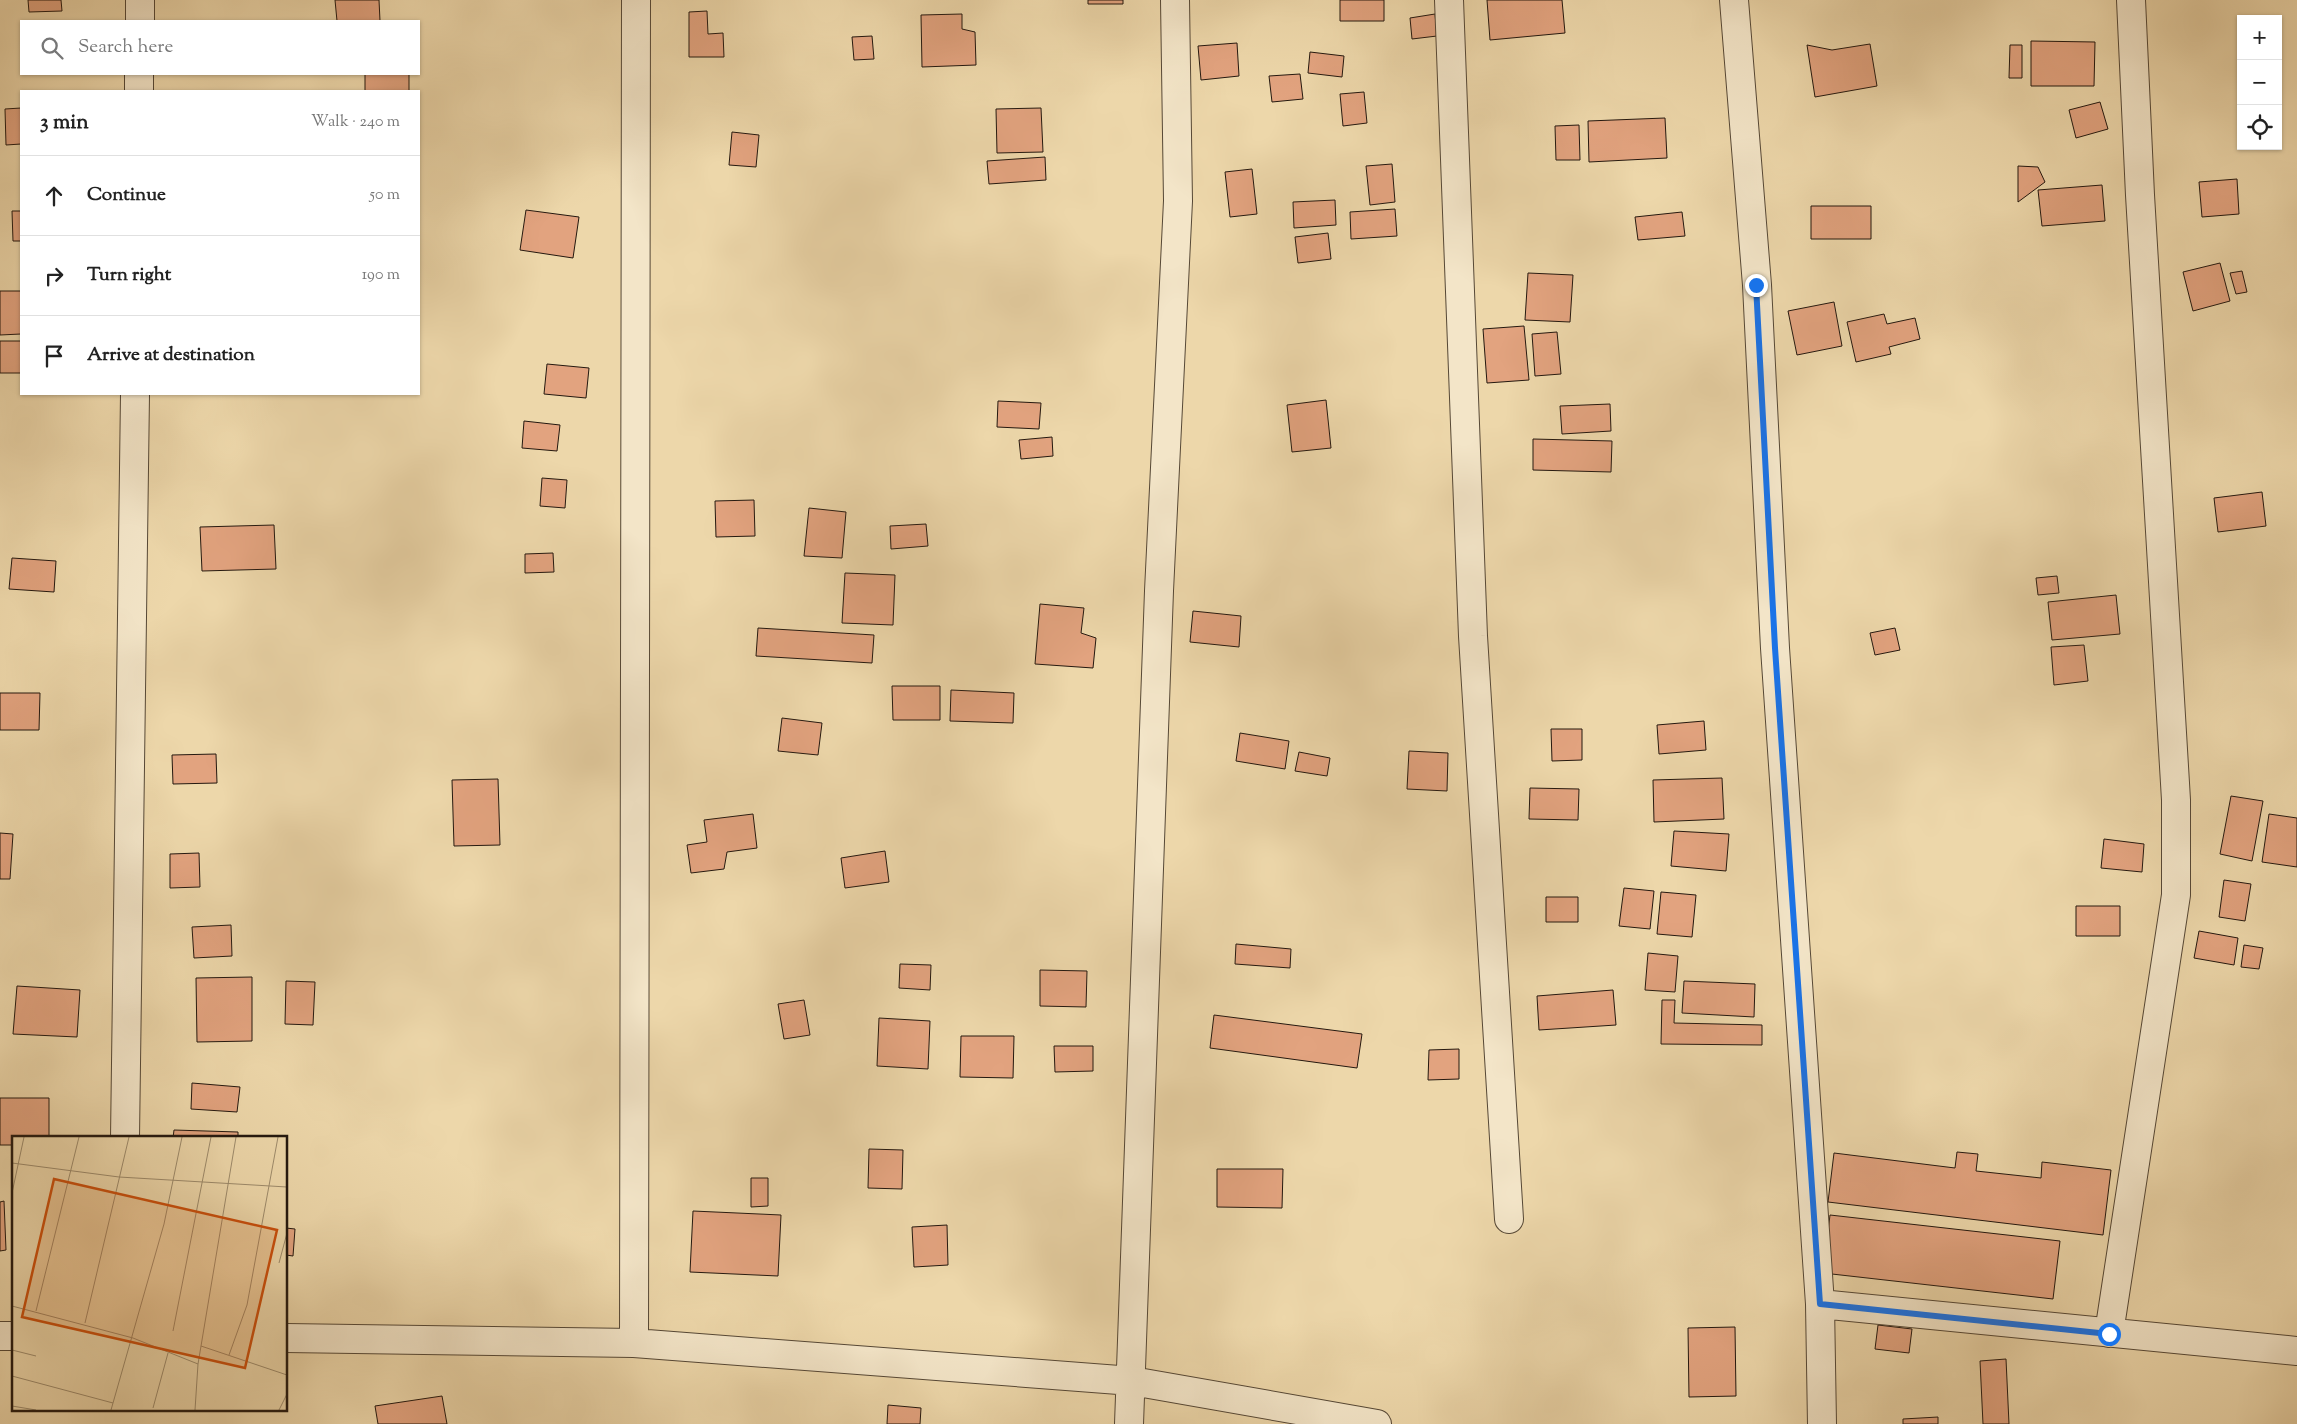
<!DOCTYPE html>
<meta charset="utf-8">
<style>
:root{--surface:#fff;--page:#f2f2f2;--text:#222;--muted:#767676;--line:#e0e0e0}
body{margin:0;font-family:"Sorts Mill Goudy",serif;background:var(--page);color:var(--text)}
.controls{position:absolute;right:15px;top:15px;display:grid;overflow:hidden;border-radius:0px;box-shadow:0 1px 4px #0004}
.controls button{width:45px;height:45px;display:grid;place-items:center;padding:0;border:0;border-bottom:1px solid var(--line);background:var(--surface);color:var(--text);font:25px sans-serif}
.stop{position:absolute;width:15px;height:15px;margin:-11px;border:4px solid #1a73e8;border-radius:50%;background:#fff}
.stop.end{background:#1a73e8;border-color:#fff;box-shadow:0 1px 5px #0008}
.list{margin:0;padding:0;list-style:none}
h2{display:flex;justify-content:space-between;align-items:center;height:65px;margin:0;padding:0 20px;font-size:21px}
h2 small{font-size:16px;font-weight:400;color:var(--muted)}
.list li{display:grid;grid-template-columns:32px 1fr auto;gap:15px;align-items:center;box-sizing:border-box;height:80px;padding:0 20px;border-top:1px solid var(--line)}
.list b{display:block;font-size:19px;white-space:nowrap}
.list em{font-size:16px;font-style:normal;color:var(--muted)}
.icon{flex:none;width:28px;height:28px;fill:none;stroke:currentColor;stroke-width:2;stroke-linecap:round;stroke-linejoin:round}
.map{position:relative;flex:none;width:2297px;height:1424px;overflow:hidden}
.search{position:absolute;background:var(--surface);box-shadow:0 1px 4px #0004;left:20px;top:20px;width:400px;height:55px;display:flex;align-items:center;gap:12px;box-sizing:border-box;padding:0 18px;border-radius:0px;color:var(--muted);font-size:19px}
.panel{position:absolute;background:var(--surface);box-shadow:0 1px 4px #0004;left:20px;top:90px;width:400px;height:305px;border-radius:0px}
.map>svg:first-child{display:block}
.building{fill:#e2a37f;stroke:#24180f}
.lines{fill:none;stroke-linecap:round;stroke-linejoin:round}
.minor-casing{stroke:#564836;stroke-width:30}
.minor{stroke:#f3e5c8;stroke-width:28}
.route{stroke:#1a73e8;stroke-width:6}
.inset-road{fill:none;stroke:#9d8b6c;stroke-width:1}
.view{fill:#cb4f0c;fill-opacity:0.15;stroke:#cb4f0c;stroke-width:2.5}
.inset-edge{fill:none;stroke:#24180f;stroke-width:2.5}
</style>
<div class="map">
<svg width="2297" height="1424" viewBox="0 0 2297 1424">
<rect width="100%" height="100%" fill="#edd7aa"/>
<filter id="stains"><feTurbulence type="fractalNoise" baseFrequency=".004" numOctaves="4"/><feColorMatrix values="0 0 0 0 .2 0 0 0 0 .09 0 0 0 0 .02 0 0 0 .5 -.17"/></filter>
<radialGradient id="worn" r=".72"><stop offset=".6" stop-color="#630" stop-opacity="0"/><stop offset="1" stop-color="#630" stop-opacity=".3"/></radialGradient>
<path class="building" d="M28 0H61L62 11 29 12Z
M335 0H379L380 21H337Z
M1088 0H1123V4H1088Z
M1340 0H1384V21H1340Z
M1487 0H1562L1565 33 1490 40Z
M707 11 708 34 723 33 724 57H689V12Z
M962 14V29L975 32 976 65 922 67 921 15Z
M1435 14 1437 36 1412 39 1410 18Z
M872 36 874 59 854 60 852 37Z
M2031 41 2095 42 2094 86H2031Z
M1237 43 1239 76 1201 80 1198 46Z
M1870 44 1877 86 1815 97 1807 45 1832 50Z
M2010 45H2022V78H2009Z
M1310 52 1344 56 1342 77 1308 73Z
M365 74H409V91H365Z
M1300 74 1303 99 1272 102 1269 76Z
M1364 92 1367 123 1343 126 1340 94Z
M2100 102 2108 129 2076 138 2069 110Z
M21 108V144L6 145 5 109Z
M1041 108 1043 152 997 153 996 109Z
M1665 118 1667 158 1589 162 1588 121Z
M1579 125 1580 160H1556L1555 126Z
M732 132 759 135 756 167 729 165Z
M1045 157 1046 180 989 184 987 161Z
M1392 164 1395 202 1370 205 1366 166Z
M2018 166 2038 167 2045 182 2018 202Z
M1252 169 1257 214 1230 217 1225 172Z
M2237 179 2239 214 2202 217 2199 182Z
M2102 185 2105 221 2042 226 2038 190Z
M1335 200 1336 225 1294 228 1293 202Z
M1811 206H1871V239H1811Z
M1395 209 1397 236 1351 239 1350 212Z
M526 210 579 217 573 258 520 250Z
M12 211H21V241H13Z
M1682 212 1685 236 1638 240 1635 217Z
M1328 233 1331 259 1298 263 1295 237Z
M2220 263 2230 301 2193 311 2183 272Z
M2242 271 2247 292 2236 294 2230 273Z
M1528 273 1573 275 1570 322 1525 320Z
M0 291H21V334L0 335Z
M1834 302 1842 346 1797 355 1788 311Z
M1884 314 1887 324 1915 318 1920 339 1889 347 1891 354 1856 362 1847 322Z
M1524 326 1529 380 1487 383 1483 329Z
M1557 332 1561 374 1535 376 1532 334Z
M0 341H21V373H0Z
M547 364 589 368 586 398 544 394Z
M1326 400 1331 448 1292 452 1287 405Z
M998 401 1041 403 1039 429 997 427Z
M1610 404 1611 431 1562 434 1560 406Z
M524 421 560 425 557 451 522 448Z
M1052 437 1053 456 1021 459 1019 440Z
M1533 439 1612 441 1611 472 1533 470Z
M542 478 567 480 565 508 540 506Z
M2262 492 2266 526 2218 532 2214 498Z
M754 500 755 536 716 537 715 501Z
M809 508 846 512 842 558 804 556Z
M926 524 928 546 891 549 890 526Z
M274 525 276 569 202 571 200 527Z
M553 553 554 572 525 573V554Z
M12 558 56 561 54 592 9 589Z
M845 573 895 575 893 625 842 623Z
M2057 576 2059 593 2038 595 2036 578Z
M2116 595 2120 634 2052 640 2048 602Z
M1040 604 1084 608 1081 633 1096 638 1093 668 1035 664Z
M1193 611 1241 616 1239 647 1190 642Z
M758 628 874 635 872 663 756 656Z
M1895 628 1900 650 1875 655 1870 633Z
M2084 645 2088 681 2054 685 2051 647Z
M892 686H940V720H893Z
M951 690 1014 693 1013 723 950 721Z
M0 693H40L39 730H0Z
M782 718 822 723 818 755 778 751Z
M1704 721 1706 750 1659 754 1657 725Z
M1551 729H1582V760L1552 761Z
M1240 733 1289 741 1285 769 1236 761Z
M1409 751 1448 753 1447 791 1407 789Z
M1299 752 1330 758 1327 776 1295 771Z
M216 754 217 783 173 784 172 755Z
M1722 778 1724 819 1654 822 1653 780Z
M498 779 500 845 454 846 452 780Z
M1530 788 1579 789 1578 820 1529 819Z
M2231 796 2263 801 2252 861 2220 854Z
M753 814 757 848 727 852 724 869 691 873 687 845 707 842 704 820Z
M2269 814 2297 818V867L2262 862Z
M1674 831 1729 834 1726 871 1671 866Z
M0 833 13 834 10 879H0Z
M2104 839 2144 844 2142 872 2101 868Z
M885 851 889 882 845 888 841 858Z
M199 853 200 887 170 888V854Z
M2224 880 2251 884 2245 921 2219 917Z
M1624 888 1654 891 1650 929 1619 926Z
M1661 892 1696 895 1692 937 1657 934Z
M1546 897H1578V922H1546Z
M2076 906H2120V936H2076Z
M231 925 232 956 194 958 192 927Z
M2199 931 2238 938 2234 965 2194 958Z
M1236 944 1291 949 1290 968 1235 964Z
M2244 945 2263 948 2259 969 2241 967Z
M1648 953 1678 956 1675 992 1645 990Z
M900 964 931 965 930 990 899 988Z
M1040 970 1087 971 1086 1007 1040 1006Z
M252 977V1041L197 1042 196 978Z
M286 981 315 982 313 1025 285 1024Z
M1684 981 1755 984 1754 1017 1682 1013Z
M17 986 80 990 77 1037 13 1034Z
M1613 990 1616 1025 1539 1030 1537 996Z
M804 1000 810 1035 784 1039 778 1004Z
M1662 1000H1675L1674 1023 1762 1025V1045L1661 1044Z
M1214 1015 1362 1034 1357 1068 1210 1048Z
M879 1018 930 1021 928 1069 877 1066Z
M961 1036H1014L1013 1078 960 1077Z
M1054 1046H1093V1071L1055 1072Z
M1459 1049V1079L1428 1080 1429 1050Z
M192 1083 240 1087 237 1112 191 1109Z
M0 1098H49V1138H14V1145H0Z
M174 1130 238 1132V1138H173Z
M869 1149 903 1150 902 1189 868 1188Z
M1957 1152 1978 1154 1976 1171 2041 1178 2042 1162 2111 1170 2103 1235 1828 1202 1834 1153 1955 1168Z
M1217 1169H1283L1282 1208 1217 1207Z
M751 1178H768V1206L751 1207Z
M4 1201 6 1250 0 1251V1202Z
M693 1211 781 1215 778 1276 690 1272Z
M1830 1215 2060 1241 2053 1299 1823 1273Z
M947 1225 948 1265 914 1267 912 1227Z
M286 1228 295 1229 293 1256 286 1255Z
M1878 1325 1912 1329 1909 1353 1875 1349Z
M1735 1327 1736 1396 1689 1397 1688 1328Z
M2006 1359 2009 1424H1983L1980 1361Z
M442 1396 447 1424H378L375 1406Z
M888 1405 921 1408 920 1424H887Z
M1938 1417V1424H1903V1419Z"/>
<g class="lines">
<defs>
<path id="minor" d="M1449 0 1473 636 1509 1219
M1734 0 1757 285 1775 648 1820 1304 1822 1424
M140 21V0
M139 91V74
M125 1138 135 394
M1820 1304 2297 1351
M2109 1333 2176 895V800L2140 195 2131 0
M0 1336H14
M286 1338 634 1343 1132 1381 1377 1424
M634 1343 636 0
M1129 1424 1159 591 1178 201 1175 0"/>
</defs>
<use href="#minor" class="minor-casing"/>
<use href="#minor" class="minor"/>
</g>
<g class="lines">
<path class="route" d="M1756 285 1775 648 1820 1304 2109 1334"/>
</g>
<g transform="translate(12 1136)">
<rect width="275" height="275" fill="#edd7aa"/>
<path class="inset-road" d="M0 27 107 41 275 51M0 57 12 1M267 127 275 97M0 170 121 202 186 228M24 175 67 1M73 187 117 1M161 195 199 1M189 210 275 239M0 214 24 220M217 219 235 169 266 1M0 240 101 267M0 270 24 274M141 272 156 217M99 274 152 88 170 1M183 274 186 228 224 1M267 274 275 258"/>
<path class="view" d="M42 43 265 94 233 232 10 181Z"/>
<rect width="275" height="275" class="inset-edge"/>
</g>
<rect width="100%" height="100%" filter="url(#stains)"/>
<rect width="100%" height="100%" fill="url(#worn)"/>
</svg>
<div class="controls">
<button>+</button>
<button>−</button>
<button><svg class="icon" aria-label="locate" viewBox="0 0 24 24"><circle cx="12" cy="12" r="6"/><path d="M12 2v4M12 18v4M2 12h4M18 12h4"/></svg></button>
</div>
<div class="stop" style="left:2109px;top:1334px"></div>
<div class="stop end" style="left:1756px;top:285px"></div>
<div class="search"><svg class="icon" aria-label="search" viewBox="0 0 24 24"><circle cx="10" cy="10" r="6"/><path d="M15 15l6 6"/></svg>Search here</div>
<section class="panel">
<h2>3 min<small>Walk · 240 m</small></h2>
<ul class="list">
<li><svg class="icon" aria-label="ahead" viewBox="0 0 24 24"><path d="M12 20V5M6 11l6-6 6 6"/></svg><div><b>Continue</b></div><em>50 m</em></li>
<li><svg class="icon" aria-label="right" viewBox="0 0 24 24"><path d="M7 20v-9h11M14 6l5 5-5 5"/></svg><div><b>Turn right</b></div><em>190 m</em></li>
<li><svg class="icon" aria-label="arrive" viewBox="0 0 24 24"><path d="M6 21V4h12l-3 4 3 4H6"/></svg><div><b>Arrive at destination</b></div></li>
</ul>
</section>
</div>
